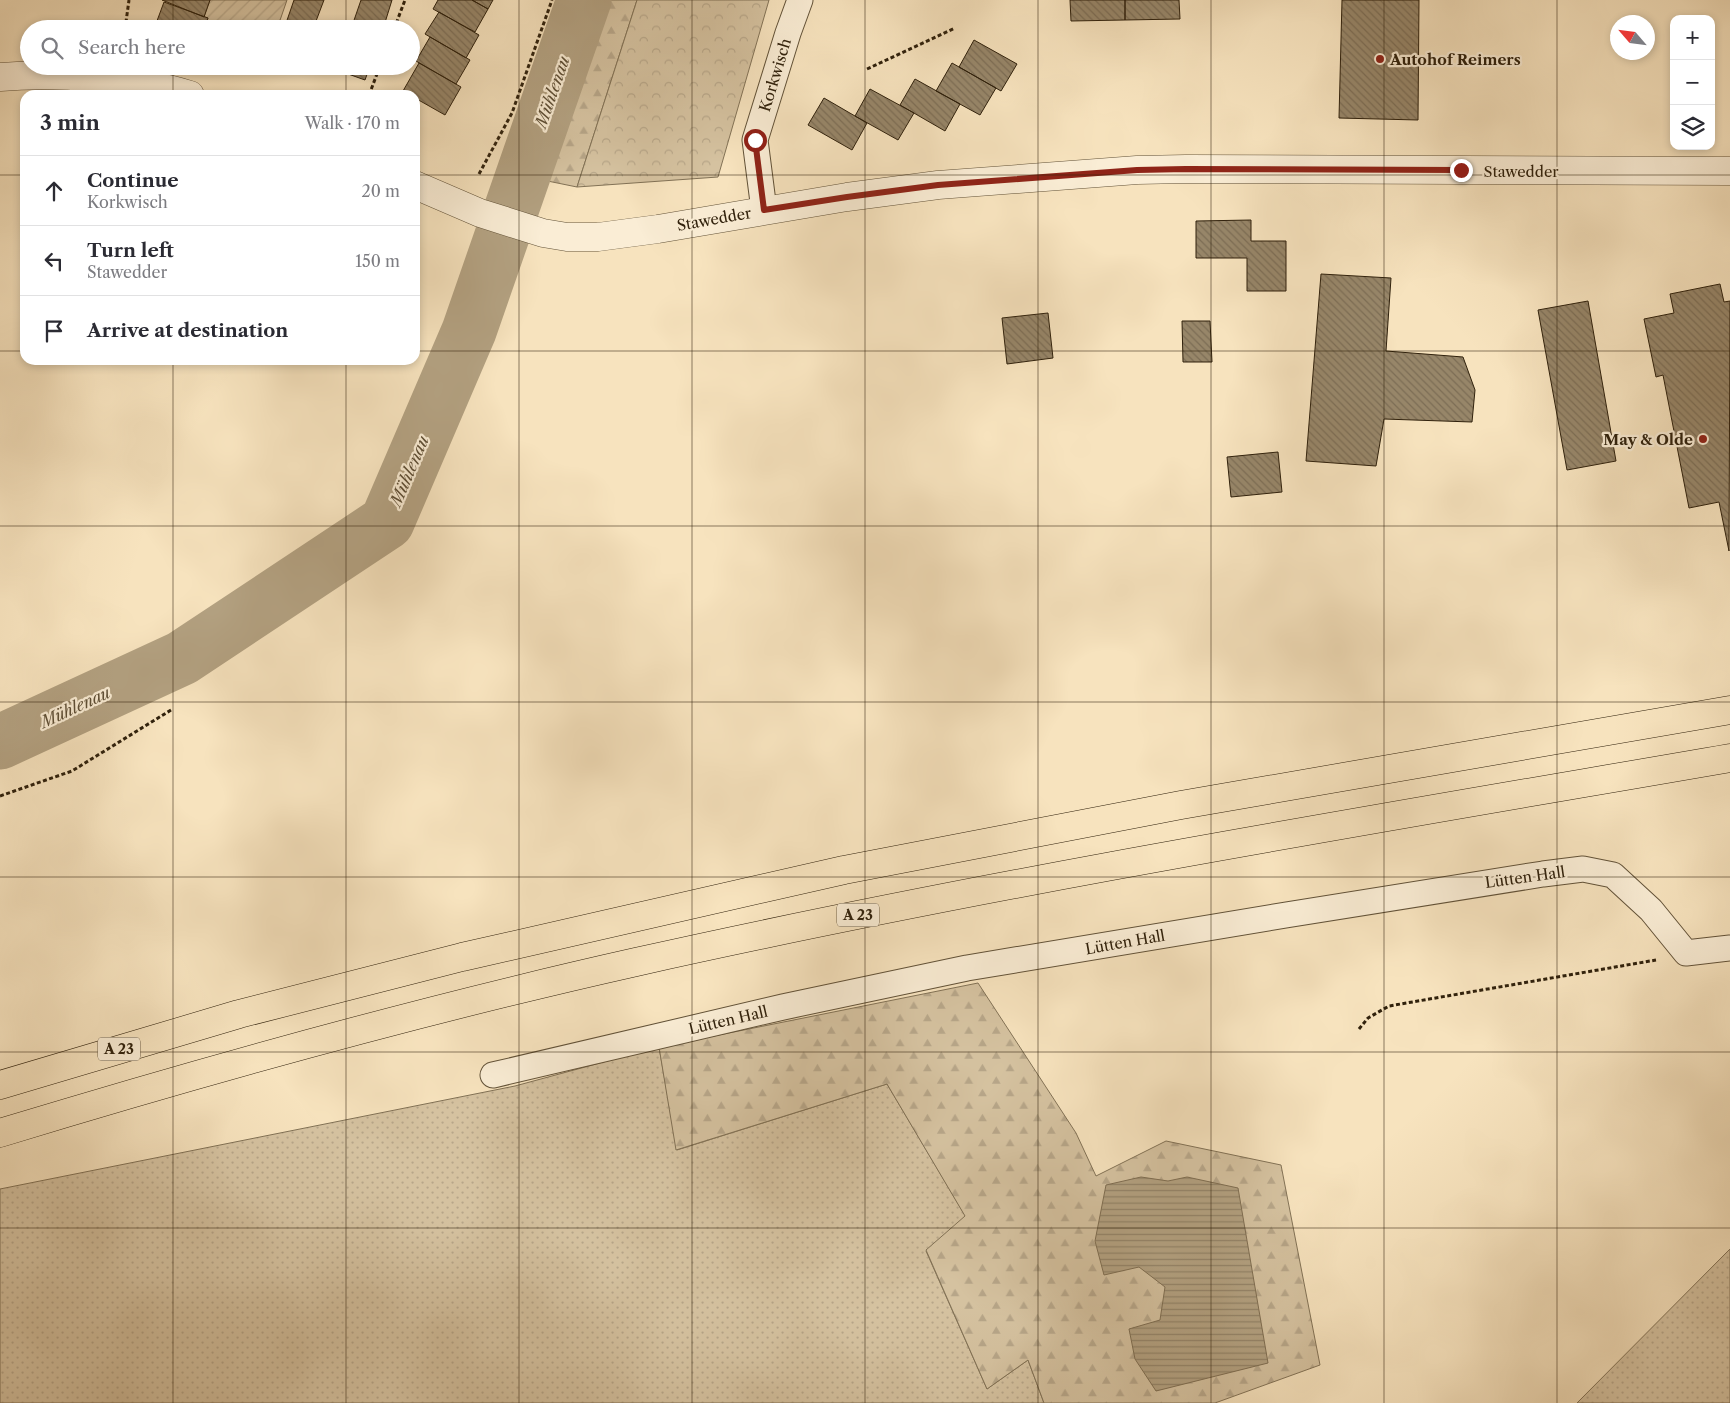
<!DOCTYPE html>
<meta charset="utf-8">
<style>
:root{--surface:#fff;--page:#f2f2f3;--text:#2b2b33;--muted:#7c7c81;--line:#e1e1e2}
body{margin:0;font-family:"Libre Caslon Text",serif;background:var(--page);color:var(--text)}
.controls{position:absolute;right:15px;top:15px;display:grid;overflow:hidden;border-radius:10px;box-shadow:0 2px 8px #0003}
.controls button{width:45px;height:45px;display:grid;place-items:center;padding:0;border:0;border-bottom:1px solid var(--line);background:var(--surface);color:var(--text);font:25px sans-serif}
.compass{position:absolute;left:1610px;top:15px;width:45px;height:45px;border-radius:50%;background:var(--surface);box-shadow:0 2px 8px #0003;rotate:298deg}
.stop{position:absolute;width:15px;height:15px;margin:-11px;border:4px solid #8f2418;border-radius:50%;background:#fff}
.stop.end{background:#8f2418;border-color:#fff;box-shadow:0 1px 5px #0008}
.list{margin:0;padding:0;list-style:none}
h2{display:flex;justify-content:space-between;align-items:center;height:65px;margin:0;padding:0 20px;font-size:21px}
h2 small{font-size:16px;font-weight:400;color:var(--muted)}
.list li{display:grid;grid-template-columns:32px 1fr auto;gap:15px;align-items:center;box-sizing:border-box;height:70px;padding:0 20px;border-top:1px solid var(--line)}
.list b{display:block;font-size:19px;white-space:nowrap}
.list p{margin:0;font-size:16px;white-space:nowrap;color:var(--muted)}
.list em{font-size:16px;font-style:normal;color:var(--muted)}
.icon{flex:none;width:28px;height:28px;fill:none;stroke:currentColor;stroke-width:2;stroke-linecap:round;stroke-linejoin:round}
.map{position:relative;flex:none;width:1730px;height:1403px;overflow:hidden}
.search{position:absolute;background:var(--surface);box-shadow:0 2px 8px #0003;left:20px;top:20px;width:400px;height:55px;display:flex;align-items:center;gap:12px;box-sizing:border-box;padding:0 18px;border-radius:28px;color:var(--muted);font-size:19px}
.panel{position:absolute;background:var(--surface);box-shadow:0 2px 8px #0003;left:20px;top:90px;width:400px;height:275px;border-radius:15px}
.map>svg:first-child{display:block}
.grass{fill:url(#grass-dots);stroke:#827256}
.forest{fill:url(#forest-firs);stroke:#827256}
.park{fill:url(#park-crowns);stroke:#827256}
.garden{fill:url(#garden-furrows);stroke:#827256}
.water{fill:url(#water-rules);stroke:#7f6e52}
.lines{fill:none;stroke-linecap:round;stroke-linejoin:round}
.river{stroke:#b3a181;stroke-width:55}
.building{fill:url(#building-back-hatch);stroke:#30210c}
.minor-casing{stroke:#625238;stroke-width:27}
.tertiary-casing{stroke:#625238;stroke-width:29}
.motorway-casing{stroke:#30210c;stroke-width:29}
.path{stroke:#30210c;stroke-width:3;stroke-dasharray:4 2.5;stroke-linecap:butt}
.minor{stroke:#faedd5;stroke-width:25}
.tertiary{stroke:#faedd5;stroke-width:28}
.motorway{stroke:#f7e3be;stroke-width:28}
.route{stroke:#8f2418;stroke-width:6}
.grid{fill:none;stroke:#30210c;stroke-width:1;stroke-opacity:0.55}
.poi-dot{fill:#8f2418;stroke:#faedd5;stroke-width:2}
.labels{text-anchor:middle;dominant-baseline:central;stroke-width:4.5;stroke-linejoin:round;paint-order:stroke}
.shield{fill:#faedd5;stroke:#6d5e48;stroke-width:1}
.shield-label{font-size:14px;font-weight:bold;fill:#30210c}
.poi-label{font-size:15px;font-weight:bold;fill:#30210c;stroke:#faedd5;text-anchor:start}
.street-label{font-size:15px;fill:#30210c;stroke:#faedd5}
.water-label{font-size:16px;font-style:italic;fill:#5e4e35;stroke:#faedd5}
</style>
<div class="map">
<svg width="1730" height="1403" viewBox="0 0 1730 1403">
<defs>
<pattern id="grass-dots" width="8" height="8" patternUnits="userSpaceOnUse" patternTransform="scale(1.25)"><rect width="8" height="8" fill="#d5c2a0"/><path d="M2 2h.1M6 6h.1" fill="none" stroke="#b7a689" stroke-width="1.8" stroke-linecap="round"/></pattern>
<pattern id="forest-firs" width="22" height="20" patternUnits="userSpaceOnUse" patternTransform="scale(1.25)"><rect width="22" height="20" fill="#d5c2a0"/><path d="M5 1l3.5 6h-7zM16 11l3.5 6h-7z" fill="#b7a689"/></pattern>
<pattern id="park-crowns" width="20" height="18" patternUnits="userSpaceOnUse" patternTransform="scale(1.25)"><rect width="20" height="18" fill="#d5c2a0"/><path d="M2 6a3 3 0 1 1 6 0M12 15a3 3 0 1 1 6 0" fill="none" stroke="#b7a689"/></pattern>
<pattern id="garden-furrows" width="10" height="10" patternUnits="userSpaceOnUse" patternTransform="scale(1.25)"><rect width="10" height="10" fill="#d5c2a0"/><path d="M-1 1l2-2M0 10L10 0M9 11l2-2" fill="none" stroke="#b7a689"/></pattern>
<pattern id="water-rules" width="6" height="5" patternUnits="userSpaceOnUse" patternTransform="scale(1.25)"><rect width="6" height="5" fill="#b3a181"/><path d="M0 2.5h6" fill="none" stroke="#928368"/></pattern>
<pattern id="building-back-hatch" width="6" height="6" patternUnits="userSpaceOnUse" patternTransform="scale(1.25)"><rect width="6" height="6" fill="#978669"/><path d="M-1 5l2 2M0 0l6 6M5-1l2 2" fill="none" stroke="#7c6d55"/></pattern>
</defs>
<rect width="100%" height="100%" fill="#f7e3be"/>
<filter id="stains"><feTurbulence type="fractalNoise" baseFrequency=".004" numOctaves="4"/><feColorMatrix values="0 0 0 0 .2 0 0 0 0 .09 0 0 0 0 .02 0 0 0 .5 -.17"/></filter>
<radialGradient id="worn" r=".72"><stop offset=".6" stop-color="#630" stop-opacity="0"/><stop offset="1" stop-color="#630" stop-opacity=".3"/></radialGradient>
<path class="grass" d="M659 1047 677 1150 887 1084 966 1217 926 1251 987 1389 1028 1360 1044 1403H0V1189L515 1086Z
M1730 1249V1403H1577Z"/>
<path class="forest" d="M573 0H637L577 187 518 175Z
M978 983 1076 1133 1096 1176 1166 1141 1281 1165 1320 1365 1215 1403H1044L1028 1360 987 1389 926 1250 965 1216 887 1084 676 1150 659 1047Z"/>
<path class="park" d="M637 0H769L718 177 577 187Z"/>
<path class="garden" d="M210 0H287L277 29H204L208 18 204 17Z"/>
<path class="water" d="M1141 1177 1168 1181 1187 1177 1238 1188 1268 1363 1156 1391 1135 1359 1129 1329 1160 1320 1165 1287 1139 1267 1104 1275 1095 1241 1106 1185Z"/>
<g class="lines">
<path class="river" d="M0 742 182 658 387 522 469 331 584 0"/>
</g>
<path class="building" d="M162 0H210L204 17Z
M294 0H324L313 29H284Z
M361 0H392L383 29H351Z
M438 0H472L488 9 475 32 433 9Z
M472 0H493L488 9Z
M1070 0H1125V20L1071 21Z
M1125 0H1179L1180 19 1125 20Z
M1342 0H1419L1418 120 1339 118Z
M164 2 208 18 204 29H154Z
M439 12 479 35 466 58 425 34Z
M430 37 470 60 456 84 416 61Z
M974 40 1017 64 1001 91 959 67Z
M419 63 461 87 445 115 415 98V95H410L403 91Z
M952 63 996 88 980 115 936 91Z
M338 66H370L365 80 337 70Z
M915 79 960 104 945 131 900 105Z
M870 89 914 113 898 140 855 116Z
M824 98 867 123 852 150 808 125Z
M1251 220V241H1286V291H1247V258H1196V221Z
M1321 274 1391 278 1386 351 1463 357 1475 390 1472 422 1384 419 1376 466 1306 461Z
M1720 284 1724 302 1730 301 1729 551 1719 502 1689 508 1663 375 1656 377 1644 319 1674 313 1670 294Z
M1588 301 1616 461 1567 470 1538 310Z
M1048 313 1053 358 1007 364 1002 318Z
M1182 321H1210L1212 362H1183Z
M1278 452 1282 492 1231 497 1227 457Z"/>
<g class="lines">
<defs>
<path id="minor" d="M764 210 755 140 788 33 800 0
M493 1075 783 1007 967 968 1286 915 1543 874 1583 869 1613 875 1651 910 1686 953 1730 948"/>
<path id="tertiary" d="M0 77C57 72 135 78 190 95
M415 185 480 213 543 233 567 237H598L658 229 847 197 938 185 1137 170 1186 169 1730 171"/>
<path id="motorway" d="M0 1085 239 1014 462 957 844 870 1181 805 1730 710
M0 1133C210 1069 422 1010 636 962 998 881 1365 821 1730 758"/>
</defs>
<use href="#minor" class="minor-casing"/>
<use href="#tertiary" class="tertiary-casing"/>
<use href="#motorway" class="motorway-casing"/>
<path class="path" d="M125 29 129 0
M394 29 405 0
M867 69 955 28
M369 95 380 66
M479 174 512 113 552 0
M0 796 72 771 171 710
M1359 1029 1368 1018 1389 1006 1656 960"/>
<use href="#minor" class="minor"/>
<use href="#tertiary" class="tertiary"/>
<use href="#motorway" class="motorway"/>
</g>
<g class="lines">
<path class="route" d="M755 140 764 210 847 197 938 185 1137 170 1186 169 1461 170"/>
</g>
<path class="grid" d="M173 0V29M346 0V29M519 0V1403M692 0V1403M865 0V1403M1038 0V1403M1211 0V1403M1384 0V1403M1557 0V1403M173 66V95M346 66V95M0 175H25M415 175H1730M0 351H25M415 351H1730M173 360V1403M346 360V1403M0 526H1730M0 702H1730M0 877H1730M0 1052H1730M0 1228H1730"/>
<g class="poi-dot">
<circle cx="1380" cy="59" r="5"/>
<circle cx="1703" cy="439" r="5"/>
</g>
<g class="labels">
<g class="shield">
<rect x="837" y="903.5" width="42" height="23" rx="4"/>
<rect x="98" y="1037.5" width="42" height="23" rx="4"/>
</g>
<g class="shield-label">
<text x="858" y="915">A 23</text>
<text x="119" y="1049">A 23</text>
</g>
<g class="poi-label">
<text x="1390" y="59">Autohof Reimers</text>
<text x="1693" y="439" text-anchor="end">May &amp; Olde</text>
</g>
<g class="street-label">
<text transform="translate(775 75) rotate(-73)">Korkwisch</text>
<text x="1521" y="171">Stawedder</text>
<text transform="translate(714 219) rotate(-10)">Stawedder</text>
<text transform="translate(1525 877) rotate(-8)">Lütten Hall</text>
<text transform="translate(1125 942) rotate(-10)">Lütten Hall</text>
<text transform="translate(728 1020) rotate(-13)">Lütten Hall</text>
</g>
<g class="water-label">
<text transform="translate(552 92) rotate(-71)">Mühlenau</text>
<text transform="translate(409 471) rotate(-67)">Mühlenau</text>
<text transform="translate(75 707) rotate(-25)">Mühlenau</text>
</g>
</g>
<rect width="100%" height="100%" filter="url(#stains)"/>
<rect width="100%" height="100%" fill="url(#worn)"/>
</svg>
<div class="controls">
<button>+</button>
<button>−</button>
<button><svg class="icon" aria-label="layers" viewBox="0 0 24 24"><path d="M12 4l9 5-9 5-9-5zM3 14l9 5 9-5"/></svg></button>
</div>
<svg class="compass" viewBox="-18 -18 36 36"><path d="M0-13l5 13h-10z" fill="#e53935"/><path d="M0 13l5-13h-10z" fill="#7c7c81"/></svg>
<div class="stop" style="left:755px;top:140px"></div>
<div class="stop end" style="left:1461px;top:170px"></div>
<div class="search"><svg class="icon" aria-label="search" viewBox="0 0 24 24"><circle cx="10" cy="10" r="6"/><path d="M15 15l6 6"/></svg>Search here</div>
<section class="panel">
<h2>3 min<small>Walk · 170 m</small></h2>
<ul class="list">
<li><svg class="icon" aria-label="ahead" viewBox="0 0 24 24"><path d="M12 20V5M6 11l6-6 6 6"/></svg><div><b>Continue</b><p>Korkwisch</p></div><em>20 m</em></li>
<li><svg class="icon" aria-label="left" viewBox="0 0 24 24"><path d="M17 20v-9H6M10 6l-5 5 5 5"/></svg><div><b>Turn left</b><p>Stawedder</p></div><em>150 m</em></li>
<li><svg class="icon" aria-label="arrive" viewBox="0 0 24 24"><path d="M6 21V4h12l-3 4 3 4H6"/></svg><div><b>Arrive at destination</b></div></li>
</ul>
</section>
</div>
